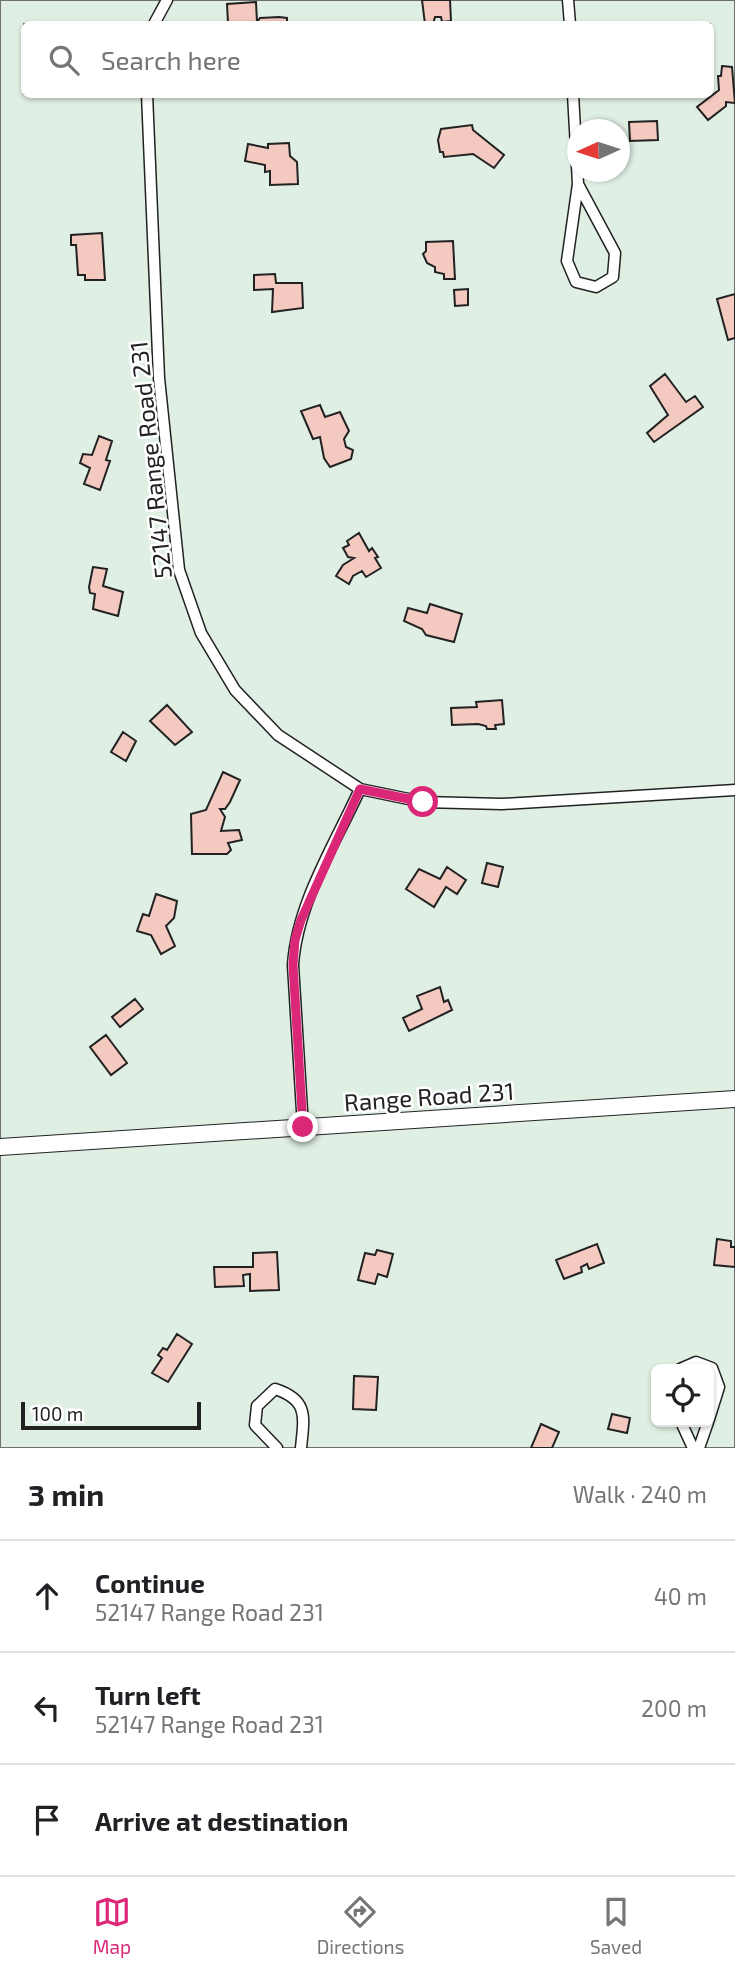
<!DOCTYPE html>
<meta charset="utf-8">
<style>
:root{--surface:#fff;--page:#f6f6f6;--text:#202124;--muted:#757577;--line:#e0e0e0;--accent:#db2777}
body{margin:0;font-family:"Exo 2",sans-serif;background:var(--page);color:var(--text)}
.controls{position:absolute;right:21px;bottom:21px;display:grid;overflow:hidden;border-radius:10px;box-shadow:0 2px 5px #0004}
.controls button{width:63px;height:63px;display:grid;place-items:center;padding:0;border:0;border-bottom:2px solid var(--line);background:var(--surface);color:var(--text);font:35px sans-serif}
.compass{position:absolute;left:567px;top:119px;width:63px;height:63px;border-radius:50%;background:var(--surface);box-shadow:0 2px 5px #0004;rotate:267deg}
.scale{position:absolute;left:21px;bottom:18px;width:180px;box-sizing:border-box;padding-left:7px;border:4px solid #222;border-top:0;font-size:19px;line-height:24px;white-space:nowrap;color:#222;-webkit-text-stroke:5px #fff;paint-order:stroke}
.stop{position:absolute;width:21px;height:21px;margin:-16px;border:5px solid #db2777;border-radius:50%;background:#fff}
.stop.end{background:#db2777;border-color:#fff;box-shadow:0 2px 7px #0008}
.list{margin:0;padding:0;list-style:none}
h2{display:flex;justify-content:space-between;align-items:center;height:91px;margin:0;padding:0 28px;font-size:30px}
h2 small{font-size:23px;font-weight:400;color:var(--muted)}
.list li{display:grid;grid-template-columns:46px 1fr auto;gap:21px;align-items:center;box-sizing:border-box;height:112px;padding:0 28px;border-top:2px solid var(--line)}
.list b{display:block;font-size:26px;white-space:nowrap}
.list p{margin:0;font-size:23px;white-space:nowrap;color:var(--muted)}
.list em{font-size:23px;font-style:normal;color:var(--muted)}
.icon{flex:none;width:38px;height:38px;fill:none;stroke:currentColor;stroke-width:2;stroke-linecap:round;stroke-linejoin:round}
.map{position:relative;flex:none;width:735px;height:1448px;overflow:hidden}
.search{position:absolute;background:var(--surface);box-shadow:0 2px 5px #0004;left:21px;right:21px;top:21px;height:77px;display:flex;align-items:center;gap:18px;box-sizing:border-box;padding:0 24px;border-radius:10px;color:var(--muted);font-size:26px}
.sheet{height:427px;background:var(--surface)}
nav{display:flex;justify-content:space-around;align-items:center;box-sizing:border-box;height:98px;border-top:2px solid var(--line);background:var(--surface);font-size:19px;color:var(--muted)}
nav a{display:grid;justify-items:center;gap:4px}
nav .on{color:var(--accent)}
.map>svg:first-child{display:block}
.green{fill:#e0efe3;stroke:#6f6f6f;stroke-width:2;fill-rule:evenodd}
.building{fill:#f3c9c0;stroke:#222;stroke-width:2}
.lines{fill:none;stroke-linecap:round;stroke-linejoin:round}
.street-casing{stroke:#222;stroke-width:13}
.secondary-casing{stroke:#222;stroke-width:18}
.street{stroke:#fff;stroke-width:10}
.secondary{stroke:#fff;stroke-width:16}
.route{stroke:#db2777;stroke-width:9}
.labels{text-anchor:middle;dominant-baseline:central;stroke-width:5;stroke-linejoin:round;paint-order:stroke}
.street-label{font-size:24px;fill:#222;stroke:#fff}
</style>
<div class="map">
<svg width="735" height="1448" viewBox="0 0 735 1448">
<rect width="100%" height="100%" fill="#fff"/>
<path class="green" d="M0 0H735V1448H0ZM24 24H710V94H24ZM578 130H620V172H578ZM656 1369H709V1422H656Z"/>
<path class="building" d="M422 0H450L451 21 442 22 441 17H435L433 24H425Z
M256 2 257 22 260 18 279 17 287 18V24L228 23 227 4Z
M722 66 732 67 735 103 726 102V106L708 120 697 107 719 90 718 76H721Z
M657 121 658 140 630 141 629 122Z
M472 125 473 130 504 155 494 168 473 154 444 157 443 152H440L438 140 441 129Z
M289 143 290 156 297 162 298 184 270 185V171L265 172V165L245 161 248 144 268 148V144Z
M102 233 105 280H85V275H78L76 245H71V235Z
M453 241 455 279H444V274L435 272V267L427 263 423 254 426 251V242Z
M275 274 276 283H302L303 308 272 312 273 289 254 290V275Z
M468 289V305L455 306 454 290Z
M735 294V338L728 340 717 299Z
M665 374 686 402 695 396 703 407 654 442 647 433 668 415 650 386Z
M320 405 325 417 340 412 349 431 344 439 346 447 353 450 351 459 330 467 324 458 320 437 313 439 301 411Z
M99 436 112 441 106 460 110 461 100 490 84 484 90 468 80 463 83 454 92 455Z
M359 533 369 551 372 548 378 557 375 558 381 568 366 577 362 571 353 576 349 584 336 576 343 565 354 558 348 557 343 548 349 545 347 541Z
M93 567 107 569 103 586 123 592 118 616 93 609 95 594 90 593 89 587Z
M430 604 462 614 454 642 426 635 422 629 404 621 408 608 427 613Z
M502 700 504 724 495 725 496 729H487L486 726 478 724 452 725 451 708 477 707 476 702Z
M167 705 192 732 175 745 150 721Z
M123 732 136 741 126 761 111 752Z
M223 772 240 780 230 802 225 809H220L225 817 221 831 239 830 242 840 228 843 231 850 227 854H192L191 814 206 810Z
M487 863 503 867 498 887 482 883Z
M447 867 466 880 457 894 446 887 434 907 406 889 419 869 440 879Z
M156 894 177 901 174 918 166 926 175 946 161 954 151 935 137 931 143 914 149 916Z
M440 987 444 1002 448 1000 452 1010 409 1031 403 1018 422 1009 417 996Z
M135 999 143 1009 120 1027 112 1017Z
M106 1035 127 1063 111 1075 90 1047Z
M717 1239 731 1241V1247H735V1267L714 1265Z
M597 1244 604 1263 589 1269 587 1264 581 1267 582 1272 564 1279 556 1260Z
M377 1250 393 1254 387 1277 378 1274 375 1284 358 1280 365 1253 375 1255Z
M277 1252 279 1290 250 1291V1274L243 1275 244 1286 215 1287 214 1267H253V1253Z
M177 1334 192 1344 168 1382 152 1373 162 1358 158 1355 163 1348 167 1350Z
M354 1376 378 1377 376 1410 353 1409Z
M612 1414 630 1418 627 1433 608 1429Z
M541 1424 559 1432 552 1448H531Z"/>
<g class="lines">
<defs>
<path id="street" d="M568 0 570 24
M154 24 167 0
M147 94 159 378 179 570 201 633 235 690 278 735 360 789 423 802 502 804 735 790
M573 94 578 184 567 261 576 282 596 287 613 277 615 253 578 184
M303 1127 293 965C297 903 335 844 360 789
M680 1369 696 1362 712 1368 719 1387 709 1419
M681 1422 693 1448
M277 1448 255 1425 257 1406 275 1389C309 1400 304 1417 301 1448
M699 1448 708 1422"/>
<path id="secondary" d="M0 1147 735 1099"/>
</defs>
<use href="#street" class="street-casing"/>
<use href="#secondary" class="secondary-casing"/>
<use href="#street" class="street"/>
<use href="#secondary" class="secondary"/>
</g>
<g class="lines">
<path class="route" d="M303 1127 293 965 295 940 301 920 360 789 423 802"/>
</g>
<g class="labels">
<g class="street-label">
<text transform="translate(150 460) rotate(-96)">52147 Range Road 231</text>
<text transform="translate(429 1096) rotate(-4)">Range Road 231</text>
</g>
</g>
</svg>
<div class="controls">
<button><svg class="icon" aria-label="locate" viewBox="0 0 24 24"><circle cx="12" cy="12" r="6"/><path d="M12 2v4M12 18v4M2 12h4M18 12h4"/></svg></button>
</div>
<svg class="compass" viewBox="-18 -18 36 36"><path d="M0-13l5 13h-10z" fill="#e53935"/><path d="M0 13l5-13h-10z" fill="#757577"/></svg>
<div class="scale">100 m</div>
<div class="stop" style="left:423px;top:802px"></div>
<div class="stop end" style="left:303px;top:1127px"></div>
<div class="search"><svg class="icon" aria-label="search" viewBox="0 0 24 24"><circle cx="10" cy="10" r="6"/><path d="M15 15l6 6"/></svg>Search here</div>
</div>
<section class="sheet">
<h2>3 min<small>Walk · 240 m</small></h2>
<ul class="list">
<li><svg class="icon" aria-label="ahead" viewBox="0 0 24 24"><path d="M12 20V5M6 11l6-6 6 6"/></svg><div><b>Continue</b><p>52147 Range Road 231</p></div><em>40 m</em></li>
<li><svg class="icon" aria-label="left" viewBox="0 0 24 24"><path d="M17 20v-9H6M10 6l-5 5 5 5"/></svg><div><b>Turn left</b><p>52147 Range Road 231</p></div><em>200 m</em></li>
<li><svg class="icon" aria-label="arrive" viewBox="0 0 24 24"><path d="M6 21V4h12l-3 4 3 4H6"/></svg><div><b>Arrive at destination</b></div></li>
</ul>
</section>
<nav>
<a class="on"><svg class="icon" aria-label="map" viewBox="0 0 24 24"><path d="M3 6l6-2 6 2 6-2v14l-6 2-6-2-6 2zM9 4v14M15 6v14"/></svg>Map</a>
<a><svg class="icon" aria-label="directions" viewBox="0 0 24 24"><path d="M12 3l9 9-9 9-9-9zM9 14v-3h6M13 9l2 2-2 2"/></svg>Directions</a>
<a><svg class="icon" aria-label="saved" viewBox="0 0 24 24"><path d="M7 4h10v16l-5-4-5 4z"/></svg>Saved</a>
</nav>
